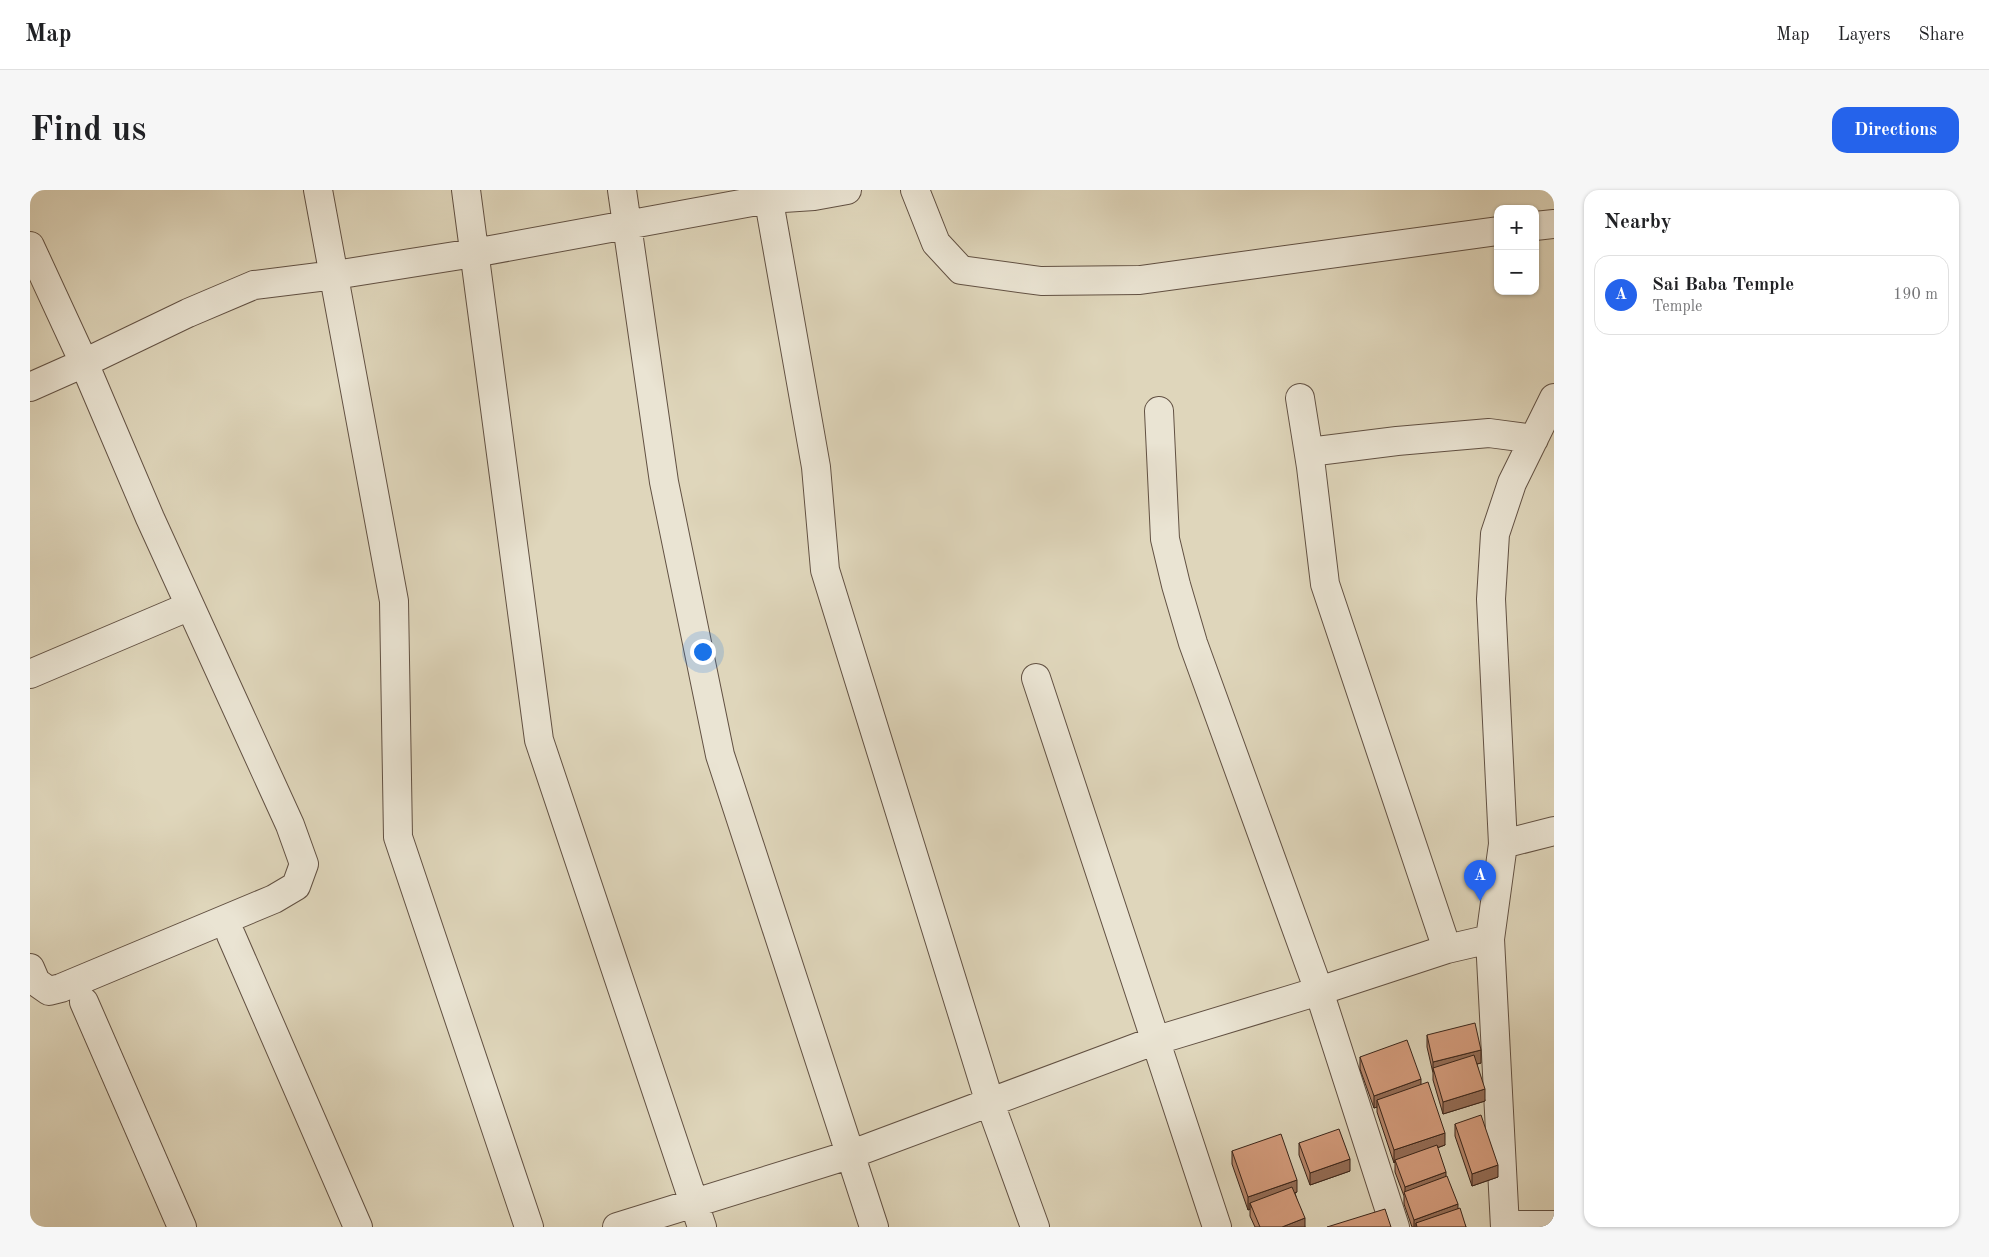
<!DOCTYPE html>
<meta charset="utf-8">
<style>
:root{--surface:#fff;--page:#f6f6f6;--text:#202124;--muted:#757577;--line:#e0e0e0;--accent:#2563eb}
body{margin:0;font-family:"Old Standard TT",serif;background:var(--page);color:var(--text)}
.controls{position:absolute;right:15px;top:15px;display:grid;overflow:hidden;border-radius:10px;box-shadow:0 1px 4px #0004}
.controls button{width:45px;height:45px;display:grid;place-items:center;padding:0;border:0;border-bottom:1px solid var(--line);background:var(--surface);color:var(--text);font:25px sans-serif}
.you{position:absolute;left:672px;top:461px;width:18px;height:18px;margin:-12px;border:4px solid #fff;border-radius:50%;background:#1a73e8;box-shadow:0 0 0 8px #1a73e833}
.badge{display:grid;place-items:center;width:32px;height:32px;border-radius:50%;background:var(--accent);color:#fff;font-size:16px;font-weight:700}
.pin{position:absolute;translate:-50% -41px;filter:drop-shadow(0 1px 2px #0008)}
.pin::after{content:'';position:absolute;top:26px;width:18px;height:15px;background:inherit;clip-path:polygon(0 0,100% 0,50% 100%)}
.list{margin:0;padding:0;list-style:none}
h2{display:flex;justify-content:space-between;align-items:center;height:65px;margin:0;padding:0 20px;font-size:21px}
h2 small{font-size:16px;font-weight:400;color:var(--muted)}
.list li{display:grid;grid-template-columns:32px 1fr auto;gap:15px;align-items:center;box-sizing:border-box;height:80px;margin:0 10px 10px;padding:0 10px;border:1px solid var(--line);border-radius:15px}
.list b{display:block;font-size:19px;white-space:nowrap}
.list p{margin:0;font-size:16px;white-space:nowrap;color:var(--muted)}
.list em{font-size:16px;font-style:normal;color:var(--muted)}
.map{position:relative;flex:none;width:1524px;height:1037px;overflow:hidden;border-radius:15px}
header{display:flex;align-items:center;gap:30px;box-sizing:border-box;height:70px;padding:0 25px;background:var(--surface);border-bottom:1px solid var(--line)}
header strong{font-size:24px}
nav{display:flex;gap:28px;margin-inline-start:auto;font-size:18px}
.intro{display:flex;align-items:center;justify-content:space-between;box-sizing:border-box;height:120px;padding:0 30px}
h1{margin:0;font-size:35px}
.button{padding:12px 22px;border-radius:15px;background:var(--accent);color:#fff;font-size:18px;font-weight:700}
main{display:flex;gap:30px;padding:0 30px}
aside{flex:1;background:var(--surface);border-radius:15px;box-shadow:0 1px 4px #0004}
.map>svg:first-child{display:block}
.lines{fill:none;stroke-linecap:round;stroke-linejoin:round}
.minor-casing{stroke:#625143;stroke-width:30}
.minor{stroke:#eae4d3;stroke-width:28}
.wall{fill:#b8886d;stroke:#39251b}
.shaded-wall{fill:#966f59;stroke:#39251b}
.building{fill:#d69e7f;stroke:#39251b}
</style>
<header>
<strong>Map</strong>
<nav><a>Map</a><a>Layers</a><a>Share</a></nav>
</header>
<div class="intro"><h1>Find us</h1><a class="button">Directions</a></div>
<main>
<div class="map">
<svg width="1524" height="1037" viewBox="0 0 1524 1037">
<rect width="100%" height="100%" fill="#dfd6bb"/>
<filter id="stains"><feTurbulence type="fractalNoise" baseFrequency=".004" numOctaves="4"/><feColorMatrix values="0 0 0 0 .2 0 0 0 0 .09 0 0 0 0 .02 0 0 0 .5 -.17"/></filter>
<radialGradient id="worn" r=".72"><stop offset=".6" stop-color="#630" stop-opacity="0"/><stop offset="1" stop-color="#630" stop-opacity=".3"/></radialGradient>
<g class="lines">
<defs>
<path id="minor" d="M288 0 364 411 368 647 499 1037
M436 0 509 550 672 1037
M592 0 634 292 690 565 844 1037
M737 0 786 277 795 380 960 913 1005 1037
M885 0 906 53 931 80 1011 91 1110 90 1468 41
M1505 36 1524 34
M0 56 54 173 0 197
M1270 208 1281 277 1295 394 1417 759
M1129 221 1135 349 1146 395 1163 453 1289 801 1365 1037
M1279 262 1367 251 1459 243 1504 249
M0 484 160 416
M1006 488 1187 1037
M1473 654 1524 641
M201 745 328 1037
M0 778 6 792 19 801 31 798 244 709 266 696 274 674 260 635 120 328 54 173 158 123 224 95 305 85 444 63 738 9 784 6 817 0
M54 812 152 1037
M1475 1035H1524
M587 1037 819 965 1124 851 1289 801 1417 759 1460 749
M1475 1037 1460 749 1473 654 1461 409 1465 344 1482 293 1524 208"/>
</defs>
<use href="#minor" class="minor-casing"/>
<use href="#minor" class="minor"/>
</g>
<path class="wall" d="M1397 845 1451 873 1447 874 1455 911 1413 924 1403 890V883L1397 857Z
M1330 867 1391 895 1415 955 1407 958 1416 987 1428 1019 1436 1037H1382L1374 1014V1006L1365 982V972L1364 973 1347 922V917L1344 918 1330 879Z
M1425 934 1468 987 1442 996 1425 946Z
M1269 953 1320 981 1280 995 1269 965Z
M1202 961 1267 1002 1265 1003 1275 1037H1225L1220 1026V1019L1218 1020 1202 974Z"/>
<path class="shaded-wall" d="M1451 860V873L1405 884 1403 880V872Z
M1391 889V902L1347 910V917L1344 918V906Z
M1455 899V911L1413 924V912Z
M1415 943V955L1366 972 1365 970V972L1364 973V960Z
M1320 969V981L1280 995V983Z
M1468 975V987L1442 996V984Z
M1416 982V995L1375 1005V997Z
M1267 990V1002L1222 1018 1220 1013V1019L1218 1020V1007Z
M1428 1014V1026L1386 1033V1037H1384V1030Z
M1275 1028V1037H1252Z"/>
<path class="building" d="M1445 833 1451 860 1403 872 1397 845Z
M1377 850 1391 889 1344 906 1330 867Z
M1444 865 1455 899 1413 912 1403 878Z
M1398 892 1415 943 1364 960 1347 910Z
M1451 925 1468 975 1442 984 1425 934Z
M1309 939 1320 969 1280 983 1269 953Z
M1251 944 1267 990 1218 1007 1202 961Z
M1407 955 1416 982 1375 997 1365 970Z
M1417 986 1428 1014 1384 1030 1374 1002Z
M1262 997 1275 1028 1252 1037H1230L1220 1013Z
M1430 1018 1436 1037H1387L1386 1033Z
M1355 1019 1361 1037H1297Z"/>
<rect width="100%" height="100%" filter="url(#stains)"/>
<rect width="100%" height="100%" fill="url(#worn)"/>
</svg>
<div class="controls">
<button>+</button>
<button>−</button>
</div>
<div class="you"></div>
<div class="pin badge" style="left:1450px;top:711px">A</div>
</div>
<aside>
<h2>Nearby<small></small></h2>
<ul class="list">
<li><span class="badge">A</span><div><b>Sai Baba Temple</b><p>Temple</p></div><em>190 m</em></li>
</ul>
</aside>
</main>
